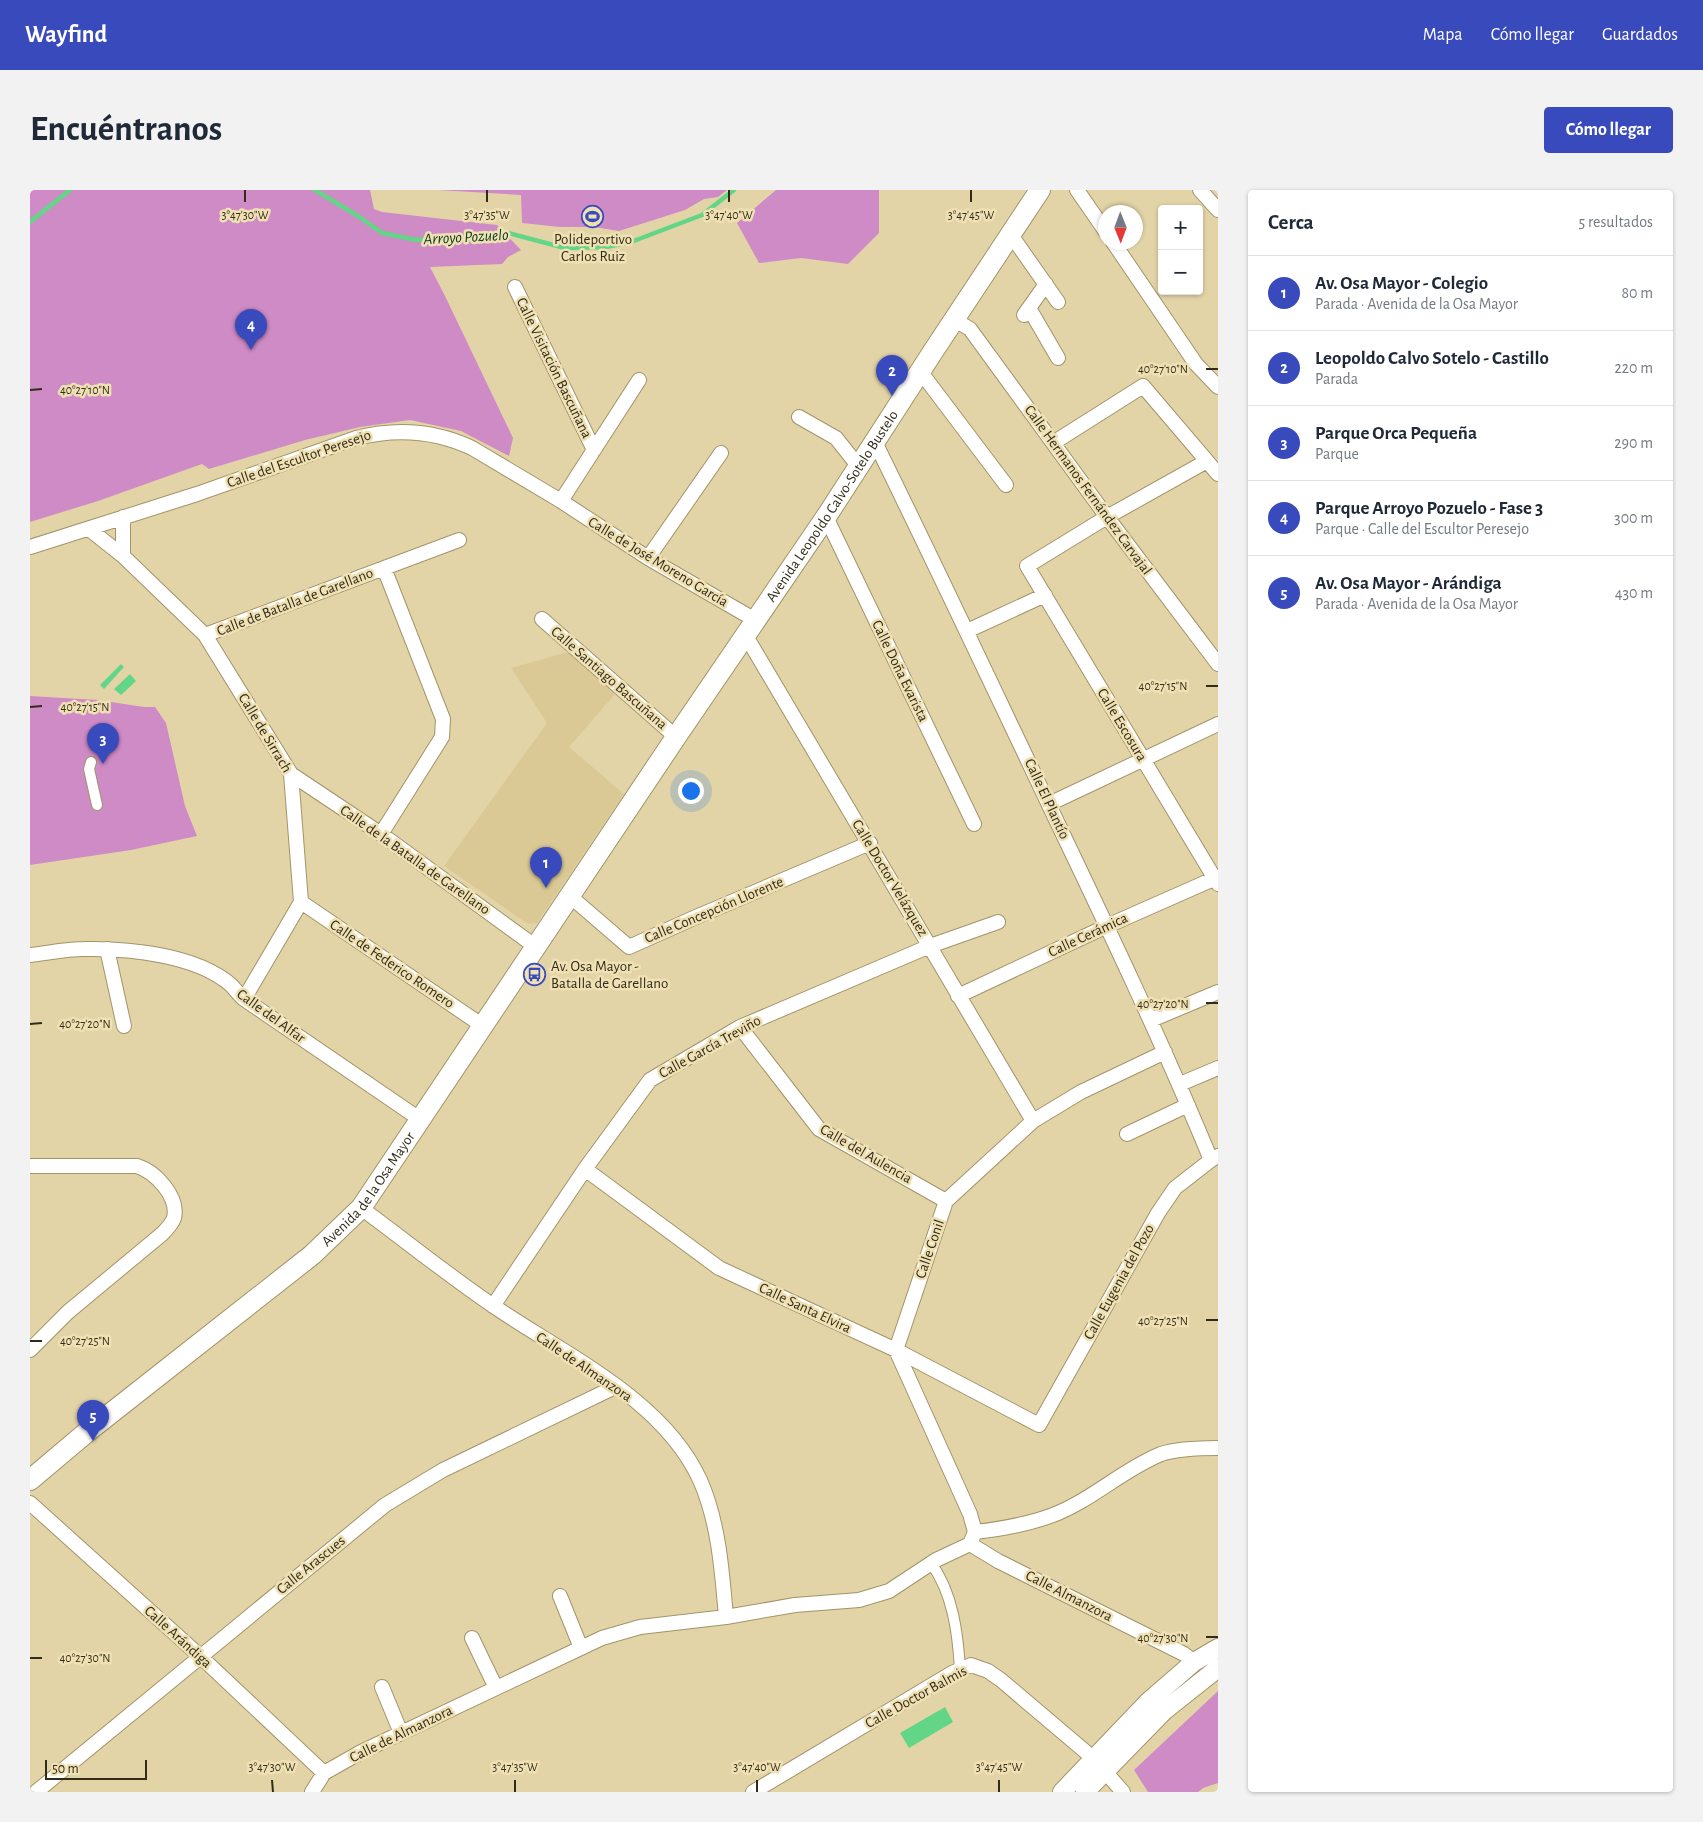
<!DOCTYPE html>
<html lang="es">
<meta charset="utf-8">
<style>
:root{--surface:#fff;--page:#f2f2f3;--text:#1f2937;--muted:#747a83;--line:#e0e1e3;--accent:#394abd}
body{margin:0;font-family:"Alegreya Sans",sans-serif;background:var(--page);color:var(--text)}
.controls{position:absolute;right:15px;top:15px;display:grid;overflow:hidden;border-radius:5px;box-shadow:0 1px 4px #0004}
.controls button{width:45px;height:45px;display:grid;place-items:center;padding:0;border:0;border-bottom:1px solid var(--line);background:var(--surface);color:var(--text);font:25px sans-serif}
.compass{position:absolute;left:1068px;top:15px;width:45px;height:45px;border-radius:50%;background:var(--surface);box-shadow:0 1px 4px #0004;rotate:179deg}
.scale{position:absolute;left:15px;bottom:12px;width:102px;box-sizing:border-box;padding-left:5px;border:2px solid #312b19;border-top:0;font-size:14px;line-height:18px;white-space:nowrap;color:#312b19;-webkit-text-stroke:4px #f0e1b4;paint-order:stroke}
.you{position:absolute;left:660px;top:600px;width:18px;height:18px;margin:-12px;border:4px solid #fff;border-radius:50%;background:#1a73e8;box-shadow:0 0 0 8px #1a73e833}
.badge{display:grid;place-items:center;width:32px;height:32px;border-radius:50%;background:var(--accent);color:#fff;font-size:16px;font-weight:700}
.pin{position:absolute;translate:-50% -41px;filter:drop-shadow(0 1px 2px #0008)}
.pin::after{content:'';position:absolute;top:26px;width:18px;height:15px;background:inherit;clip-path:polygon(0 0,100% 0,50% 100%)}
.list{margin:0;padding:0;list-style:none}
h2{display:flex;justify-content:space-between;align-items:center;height:65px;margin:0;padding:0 20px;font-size:21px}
h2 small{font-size:16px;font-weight:400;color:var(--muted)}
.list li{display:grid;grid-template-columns:32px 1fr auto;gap:15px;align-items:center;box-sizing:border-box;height:75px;padding:0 20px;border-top:1px solid var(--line)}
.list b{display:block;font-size:19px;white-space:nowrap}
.list p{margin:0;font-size:16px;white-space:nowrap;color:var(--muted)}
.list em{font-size:16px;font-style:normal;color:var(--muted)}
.map{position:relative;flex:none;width:1188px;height:1602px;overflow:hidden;border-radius:5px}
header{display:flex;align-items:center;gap:30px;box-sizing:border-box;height:70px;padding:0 25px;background:var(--accent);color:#fff}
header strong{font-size:24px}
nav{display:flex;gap:28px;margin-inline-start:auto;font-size:18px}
.intro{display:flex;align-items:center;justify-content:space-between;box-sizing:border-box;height:120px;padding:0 30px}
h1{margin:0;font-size:35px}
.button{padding:12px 22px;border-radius:5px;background:var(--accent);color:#fff;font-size:18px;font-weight:700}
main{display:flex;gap:30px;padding:0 30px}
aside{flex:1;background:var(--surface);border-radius:5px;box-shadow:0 1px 4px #0004}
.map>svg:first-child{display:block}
.built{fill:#dbc995}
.green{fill:#cf8bc6}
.water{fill:#62d686}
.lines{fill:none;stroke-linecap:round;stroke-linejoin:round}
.stream{stroke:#62d686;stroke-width:4.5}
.pedestrian-casing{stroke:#a29469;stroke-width:12}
.minor-casing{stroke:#a29469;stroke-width:16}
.tertiary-casing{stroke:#a29469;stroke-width:20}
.secondary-casing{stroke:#a29469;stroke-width:22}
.pedestrian{stroke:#fff;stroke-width:10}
.minor{stroke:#fff;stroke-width:14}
.tertiary{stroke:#fff;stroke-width:18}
.secondary{stroke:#fff;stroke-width:20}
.ticks{fill:none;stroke:#312b19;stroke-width:2}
.labels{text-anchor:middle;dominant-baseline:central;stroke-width:5;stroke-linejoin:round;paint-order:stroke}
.poi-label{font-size:15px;fill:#312b19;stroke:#f0e1b4}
.street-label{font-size:15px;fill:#312b19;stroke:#f0e1b4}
.water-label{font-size:16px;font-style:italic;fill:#06381a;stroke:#f0e1b4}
.ticks-label{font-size:12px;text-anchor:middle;fill:#312b19;stroke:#f0e1b4;stroke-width:5;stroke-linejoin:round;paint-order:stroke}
</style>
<header>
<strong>Wayfind</strong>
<nav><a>Mapa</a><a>Cómo llegar</a><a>Guardados</a></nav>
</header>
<div class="intro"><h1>Encuéntranos</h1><a class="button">Cómo llegar</a></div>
<main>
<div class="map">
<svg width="1188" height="1602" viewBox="0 0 1188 1602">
<rect width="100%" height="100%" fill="#e3d4a7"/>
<path class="built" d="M538 462 587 502 539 557 594 604 507 733 498 734 414 676 517 533 481 478Z"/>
<path class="green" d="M0 0H340L344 19 352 22 467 35 491 60 478 67 472 74 400 77 415 106 483 248 479 266 431 241 380 230 330 237 275 250 179 279 172 274 68 311 0 332Z
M408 0H697L688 7 674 9 655 20 589 41 564 37H530L492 33 491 5Z
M746 0H849V43L818 74 771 68 729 73 707 33Z
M0 506 68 510 114 517H125L136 533 155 616 167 646 101 660 0 675Z
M1188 1501V1593L1173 1598 1168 1602H1118L1104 1580Z"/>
<path class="water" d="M91 474 94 477 74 499 70 495Z
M100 484 106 491 91 505 84 499Z
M915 1517 923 1532 879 1558 870 1543Z"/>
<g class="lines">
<path class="stream" d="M285 0 328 26 352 43 387 50 411 47 439 49 478 43 535 58 576 57 601 52 672 25 704 0
M0 32 40 0"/>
<defs>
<path id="pedestrian" d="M61 572 59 579 67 615
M901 1373C923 1403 928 1444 930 1480"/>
<path id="minor" d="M1047 0 1076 42
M1170 0 1188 20
M981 45 1028 112
M1083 52 1166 174 1188 197
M485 97 564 260
M999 118 1028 168
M994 125 1016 94
M925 130 940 139 1077 327 1188 474
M890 181 976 295
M769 227 806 248 829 277
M845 252C904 372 961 493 1019 615 1075 732 1131 849 1181 970
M1023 253 1113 196 1188 284
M1177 271 1077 327 997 376 1188 694
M531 311 609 190
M796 327 944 634
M59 339 93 366 175 445 261 584 271 712 214 809
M0 357 167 304 326 248C366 238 404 240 442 258L531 311 618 368 727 431
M93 366V327
M618 368 691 263
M512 429 646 547
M937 441 1015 405
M175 445 429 350
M716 446 1003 931
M261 584 351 644 506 757
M1019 614 1188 534
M351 644 412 547 413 529 354 378
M541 707 599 757 666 727 840 653
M271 712 453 836
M77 759 94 836
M0 765C18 763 36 759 54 759 98 758 167 765 201 795 205 799 209 805 214 809L391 930
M928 806 1077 736 1188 687
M1121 830 1188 802
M710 837 789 939 916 1011
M1150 894 1188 878
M1097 944 1158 915
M0 976H107C126 982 149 1007 144 1028 142 1034 137 1039 132 1044L38 1122 0 1160
M555 979 689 1078 866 1160 1009 1235 1128 1023 1145 998 1181 970 1188 966
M331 1018C376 1051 419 1086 465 1117 535 1165 633 1209 670 1290 689 1333 692 1382 696 1427
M463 1116 555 979 620 890 710 837 900 756 968 732
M0 1313 171 1467 294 1583
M945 1342C971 1339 999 1334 1023 1325 1062 1310 1092 1280 1131 1264 1146 1259 1172 1258 1188 1258
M940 1354 945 1342 940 1324 866 1160 916 1011 1003 931 1051 902 1135 862
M940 1354 968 1371 1154 1464 1164 1472
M530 1406 551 1458
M442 1448 466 1498
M352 1497 371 1543
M6 1602 355 1315 413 1280 587 1196
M282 1602 294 1583 331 1562 572 1448 610 1437 696 1427 765 1415 829 1410 859 1401 906 1370 940 1354
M723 1602 922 1483 941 1475 958 1481 971 1490 1063 1568 1093 1602"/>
<path id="tertiary" d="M1032 1602 1119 1511 1164 1472 1188 1458
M1055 1602 1134 1521 1188 1478"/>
<g id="secondary">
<path id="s1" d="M0 1290 57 1242 282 1065 331 1018 646 547 796 327 904 160 1010 0"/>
</g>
</defs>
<use href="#pedestrian" class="pedestrian-casing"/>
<use href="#minor" class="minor-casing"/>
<use href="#tertiary" class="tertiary-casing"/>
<use href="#secondary" class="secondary-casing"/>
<use href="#pedestrian" class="pedestrian"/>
<use href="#minor" class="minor"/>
<use href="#tertiary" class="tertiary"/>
<use href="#secondary" class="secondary"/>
</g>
<path class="ticks" d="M215 0V12M457 0V12M699 0V12M941 0V12M1176 179H1188M0 200 12 199M1176 496H1188M0 517 12 516M1176 813H1188M0 834 12 833M1176 1130H1188M0 1151H12M1176 1447H1188M0 1468H12M242 1590 243 1602M485 1590V1602M727 1590V1602M969 1590V1602"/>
<defs>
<symbol id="stadium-ring" viewBox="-11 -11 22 22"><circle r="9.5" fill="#f0e1b4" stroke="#394abd" stroke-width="1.5"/><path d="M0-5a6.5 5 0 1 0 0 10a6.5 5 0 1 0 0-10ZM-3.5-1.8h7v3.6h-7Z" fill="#394abd"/></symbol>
<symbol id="bus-ring" viewBox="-11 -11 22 22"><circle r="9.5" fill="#f0e1b4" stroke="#394abd" stroke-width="1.5"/><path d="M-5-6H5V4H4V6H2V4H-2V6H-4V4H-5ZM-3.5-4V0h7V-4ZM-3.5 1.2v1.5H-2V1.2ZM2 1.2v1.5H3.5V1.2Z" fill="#394abd"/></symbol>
</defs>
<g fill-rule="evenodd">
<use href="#stadium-ring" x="550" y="14" width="25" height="25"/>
<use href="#bus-ring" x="492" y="772" width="25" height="25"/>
</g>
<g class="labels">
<g class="poi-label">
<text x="563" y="49">Polideportivo<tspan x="563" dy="17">Carlos Ruiz</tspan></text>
<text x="521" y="776" text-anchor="start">Av. Osa Mayor -<tspan x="521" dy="17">Batalla de Garellano</tspan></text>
</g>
<g class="street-label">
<text transform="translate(524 178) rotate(64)">Calle Visitación Bascuñana</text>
<text transform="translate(269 269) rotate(-19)">Calle del Escultor Peresejo</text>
<text transform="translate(1058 300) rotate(54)">Calle Hermanos Fernández Carvajal</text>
<text stroke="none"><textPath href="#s1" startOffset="1274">Avenida Leopoldo Calvo-Sotelo Bustelo</textPath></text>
<text transform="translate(628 372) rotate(31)">Calle de José Moreno García</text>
<text transform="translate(265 412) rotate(-21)">Calle de Batalla de Garellano</text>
<text transform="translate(870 481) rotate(64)">Calle Doña Evarista</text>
<text transform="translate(579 488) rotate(41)">Calle Santiago Bascuñana</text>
<text transform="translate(1092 535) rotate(59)">Calle Escosura</text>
<text transform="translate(235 543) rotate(59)">Calle de Sirrach</text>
<text transform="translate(1017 609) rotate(65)">Calle El Plantío</text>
<text transform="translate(385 670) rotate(35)">Calle de la Batalla de Garellano</text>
<text transform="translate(860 688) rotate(59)">Calle Doctor Velázquez</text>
<text transform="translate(684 720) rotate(-23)">Calle Concepción Llorente</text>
<text transform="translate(1058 745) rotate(-25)">Calle Cerámica</text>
<text transform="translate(362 774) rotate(34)">Calle de Federico Romero</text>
<text transform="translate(241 826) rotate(36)">Calle del Alfar</text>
<text transform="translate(680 857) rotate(-29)">Calle García Treviño</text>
<text transform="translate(836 964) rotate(30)">Calle del Aulencia</text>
<text stroke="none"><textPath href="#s1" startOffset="448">Avenida de la Osa Mayor</textPath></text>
<text transform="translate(900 1059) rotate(-71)">Calle Conil</text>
<text transform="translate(1089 1092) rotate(-61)">Calle Eugenia del Pozo</text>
<text transform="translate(775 1118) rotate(25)">Calle Santa Elvira</text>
<text transform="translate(554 1177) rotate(34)">Calle de Almanzora</text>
<text transform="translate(281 1375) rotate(-39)">Calle Arascues</text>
<text transform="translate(1039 1406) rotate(27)">Calle Almanzora</text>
<text transform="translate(148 1447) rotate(42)">Calle Arándiga</text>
<text transform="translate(886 1507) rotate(-29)">Calle Doctor Balmis</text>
<text transform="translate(371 1544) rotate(-26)">Calle de Almanzora</text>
</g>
<g class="water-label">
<text transform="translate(436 47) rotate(-3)">Arroyo Pozuelo</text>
</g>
</g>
<g class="ticks-label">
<text x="215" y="29">3°47'30"W</text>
<text x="457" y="29">3°47'35"W</text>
<text x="699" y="29">3°47'40"W</text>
<text x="941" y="29">3°47'45"W</text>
<text x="1133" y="183">40°27'10"N</text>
<text x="55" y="204">40°27'10"N</text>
<text x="1133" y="500">40°27'15"N</text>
<text x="55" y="521">40°27'15"N</text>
<text x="1133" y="818">40°27'20"N</text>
<text x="55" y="838">40°27'20"N</text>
<text x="1133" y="1135">40°27'25"N</text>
<text x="55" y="1155">40°27'25"N</text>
<text x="1133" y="1452">40°27'30"N</text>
<text x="55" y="1472">40°27'30"N</text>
<text x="242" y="1581">3°47'30"W</text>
<text x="485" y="1581">3°47'35"W</text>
<text x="727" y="1581">3°47'40"W</text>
<text x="969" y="1581">3°47'45"W</text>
</g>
</svg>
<div class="controls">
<button>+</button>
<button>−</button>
</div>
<svg class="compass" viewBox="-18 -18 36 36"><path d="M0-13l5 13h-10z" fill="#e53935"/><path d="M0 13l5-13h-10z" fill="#747a83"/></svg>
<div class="scale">50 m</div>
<div class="you"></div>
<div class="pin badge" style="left:516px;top:698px">1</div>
<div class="pin badge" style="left:862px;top:206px">2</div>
<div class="pin badge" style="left:73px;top:574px">3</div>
<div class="pin badge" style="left:221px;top:160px">4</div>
<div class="pin badge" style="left:63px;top:1251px">5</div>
</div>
<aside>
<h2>Cerca<small>5 resultados</small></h2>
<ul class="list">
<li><span class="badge">1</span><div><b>Av. Osa Mayor - Colegio</b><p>Parada · Avenida de la Osa Mayor</p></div><em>80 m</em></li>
<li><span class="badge">2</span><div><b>Leopoldo Calvo Sotelo - Castillo</b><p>Parada</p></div><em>220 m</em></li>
<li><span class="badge">3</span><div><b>Parque Orca Pequeña</b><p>Parque</p></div><em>290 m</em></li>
<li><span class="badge">4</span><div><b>Parque Arroyo Pozuelo - Fase 3</b><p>Parque · Calle del Escultor Peresejo</p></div><em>300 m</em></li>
<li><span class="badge">5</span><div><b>Av. Osa Mayor - Arándiga</b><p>Parada · Avenida de la Osa Mayor</p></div><em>430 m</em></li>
</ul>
</aside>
</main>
